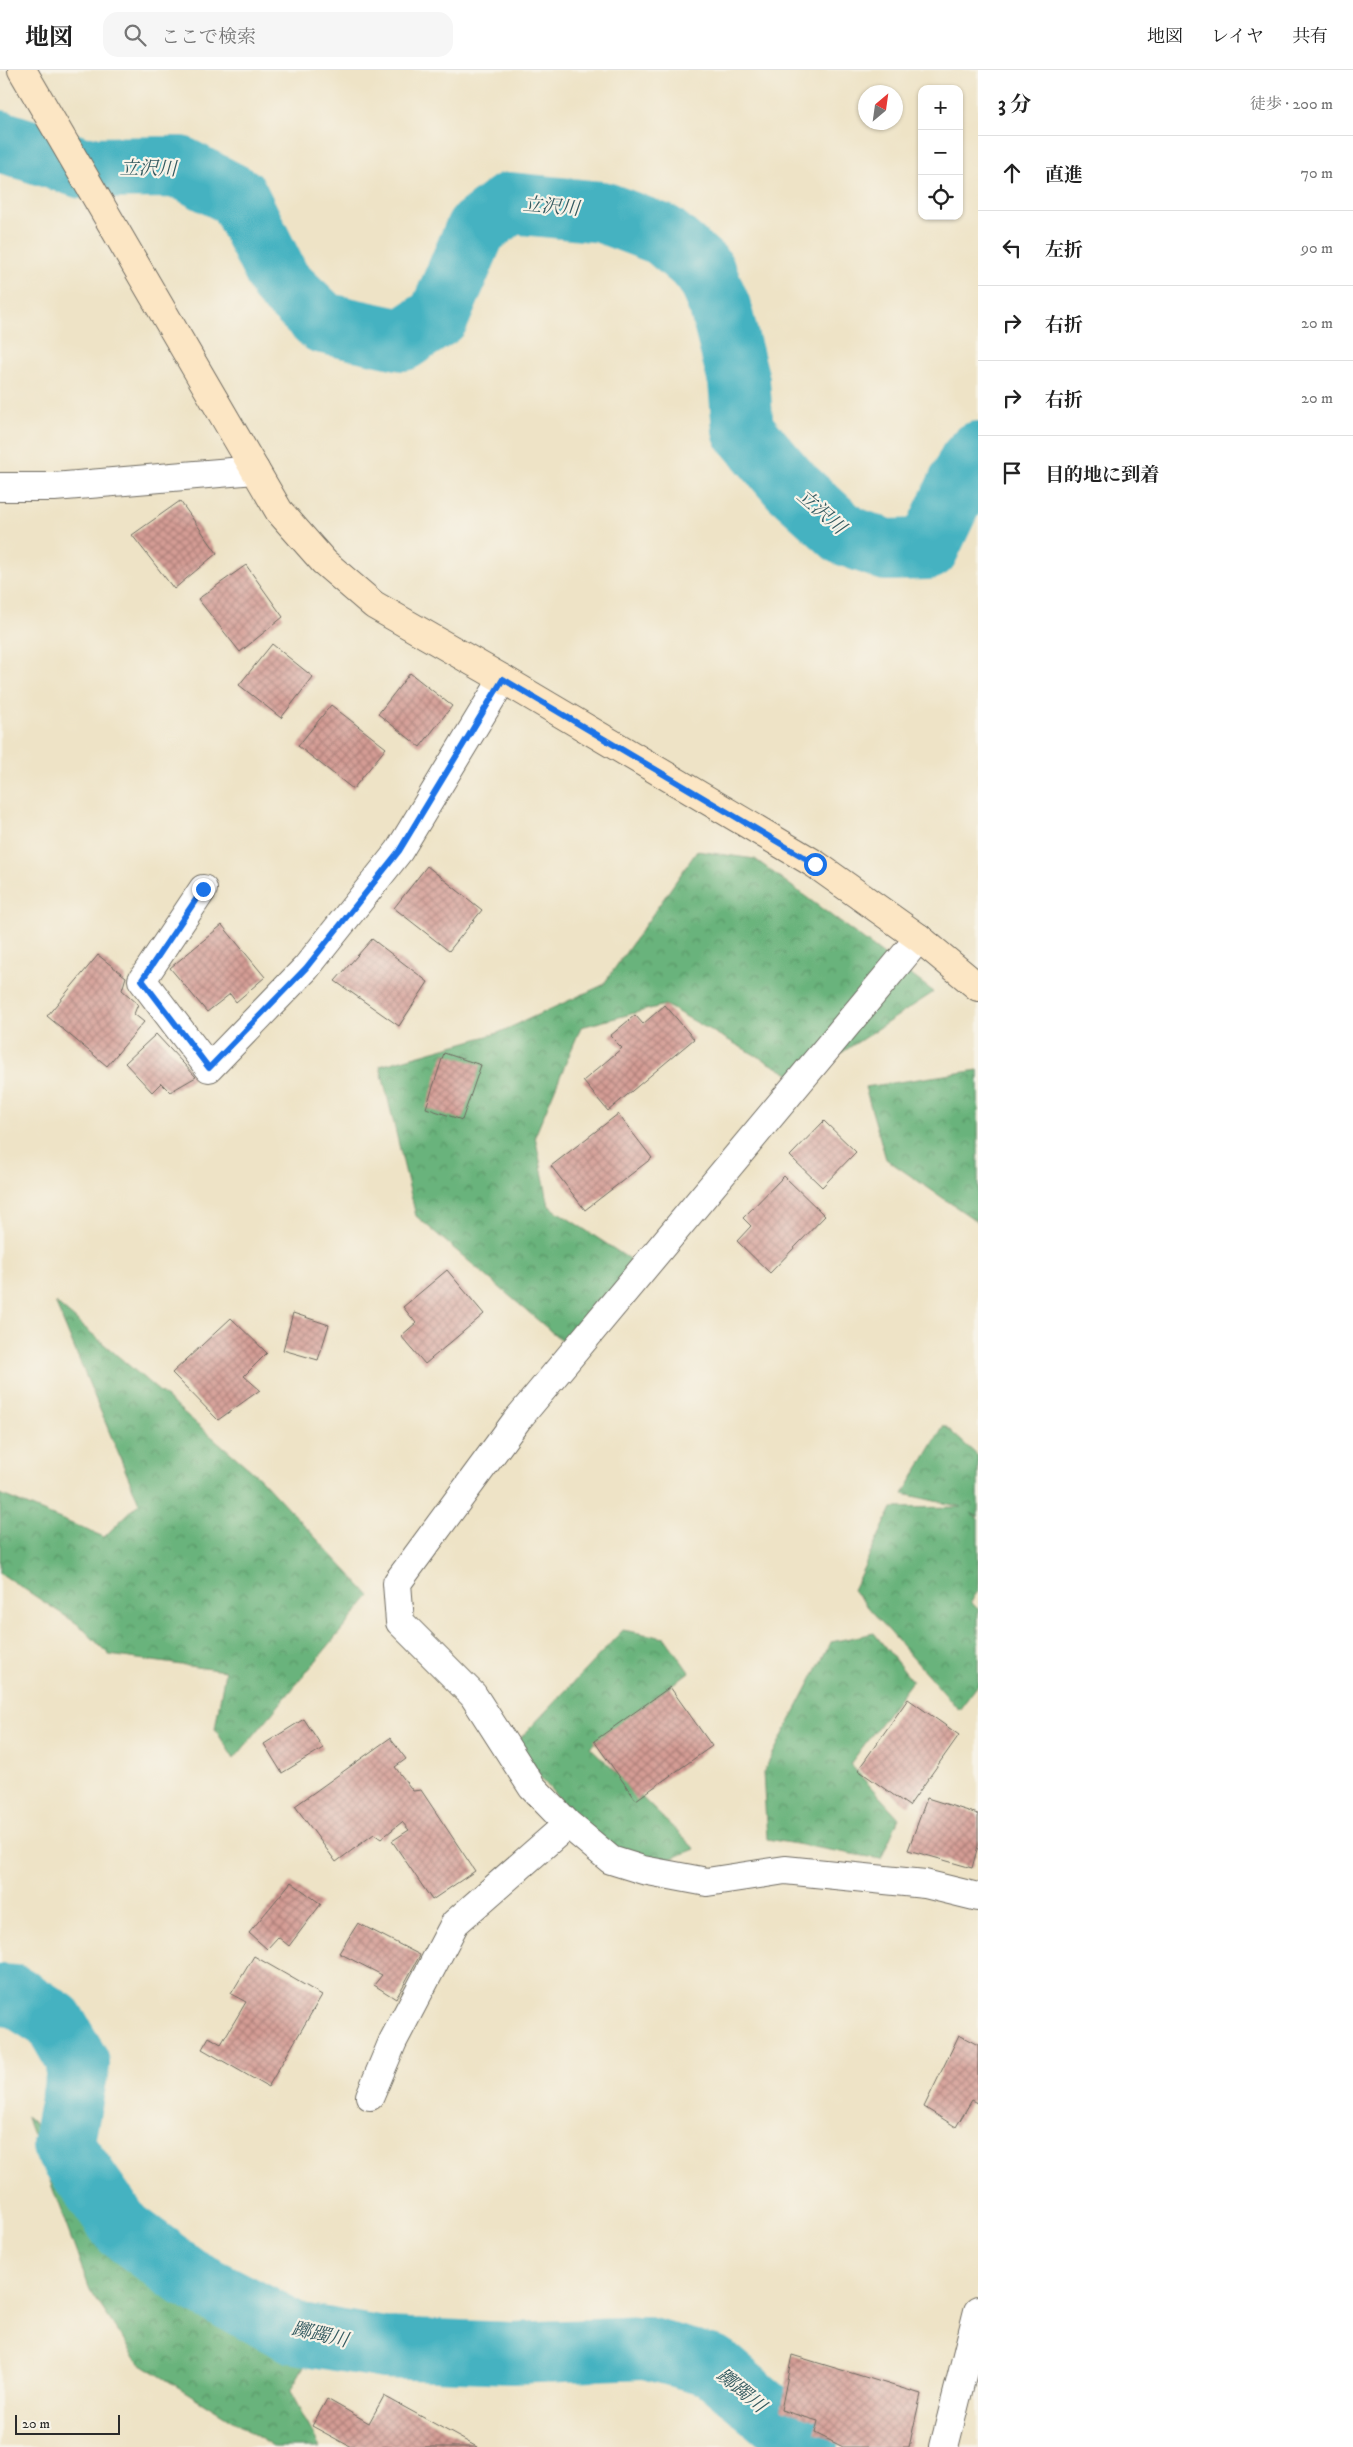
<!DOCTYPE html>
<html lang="ja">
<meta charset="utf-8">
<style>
:root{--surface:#fff;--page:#f6f6f6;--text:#222;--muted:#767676;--line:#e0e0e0}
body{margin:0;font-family:"IM FELL DW Pica","Noto Serif JP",serif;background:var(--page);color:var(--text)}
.controls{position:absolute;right:15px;top:15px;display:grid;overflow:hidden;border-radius:10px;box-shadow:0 1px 4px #0004}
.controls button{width:45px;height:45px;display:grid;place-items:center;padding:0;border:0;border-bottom:1px solid var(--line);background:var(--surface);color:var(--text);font:25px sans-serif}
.compass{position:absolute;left:858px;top:15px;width:45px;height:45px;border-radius:50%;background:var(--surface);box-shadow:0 1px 4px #0004;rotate:29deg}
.scale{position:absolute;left:15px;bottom:12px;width:105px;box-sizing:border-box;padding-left:5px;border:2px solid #2b2b2b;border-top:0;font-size:14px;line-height:18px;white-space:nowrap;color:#2b2b2b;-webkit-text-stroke:4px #f7f3e8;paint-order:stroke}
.stop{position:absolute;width:15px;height:15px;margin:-11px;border:4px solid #1a73e8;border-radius:50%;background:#fff}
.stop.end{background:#1a73e8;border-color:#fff;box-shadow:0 1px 5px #0008}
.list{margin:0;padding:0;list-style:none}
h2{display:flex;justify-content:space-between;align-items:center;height:65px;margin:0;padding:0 20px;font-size:21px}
h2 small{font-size:16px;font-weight:400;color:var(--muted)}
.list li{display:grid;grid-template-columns:32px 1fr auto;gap:15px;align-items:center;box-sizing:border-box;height:75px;padding:0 20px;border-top:1px solid var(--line)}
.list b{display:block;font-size:19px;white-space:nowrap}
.list em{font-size:16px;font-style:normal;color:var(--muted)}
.icon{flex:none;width:28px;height:28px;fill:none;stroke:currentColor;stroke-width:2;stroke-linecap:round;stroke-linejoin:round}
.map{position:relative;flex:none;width:978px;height:2377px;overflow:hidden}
header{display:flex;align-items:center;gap:30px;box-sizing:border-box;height:70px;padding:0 25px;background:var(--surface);border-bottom:1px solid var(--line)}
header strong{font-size:24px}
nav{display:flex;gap:28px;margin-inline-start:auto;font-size:18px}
.search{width:350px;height:45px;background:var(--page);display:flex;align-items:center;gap:12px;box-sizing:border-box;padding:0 18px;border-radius:15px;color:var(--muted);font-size:19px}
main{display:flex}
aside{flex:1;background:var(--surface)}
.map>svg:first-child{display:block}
.forest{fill:url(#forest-crowns);stroke:#4a6f53}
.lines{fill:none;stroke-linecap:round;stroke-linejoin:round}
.river{stroke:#45b2c1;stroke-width:62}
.building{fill:url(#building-cross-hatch)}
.street-casing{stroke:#6f6b61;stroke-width:30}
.secondary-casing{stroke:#6f6b61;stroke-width:30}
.street{stroke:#fff;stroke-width:28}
.secondary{stroke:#fce6c4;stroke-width:28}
.route{stroke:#1a73e8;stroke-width:6}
.labels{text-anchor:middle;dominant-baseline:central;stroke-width:4.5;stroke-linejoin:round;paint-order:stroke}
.water-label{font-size:19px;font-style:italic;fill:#345a60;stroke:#f7f3e8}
</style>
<header>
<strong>地図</strong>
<div class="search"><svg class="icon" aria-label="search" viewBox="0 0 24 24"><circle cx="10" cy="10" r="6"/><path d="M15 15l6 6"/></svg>ここで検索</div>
<nav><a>地図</a><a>レイヤ</a><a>共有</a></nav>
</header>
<main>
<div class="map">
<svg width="978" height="2377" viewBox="0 0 978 2377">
<defs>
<pattern id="forest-crowns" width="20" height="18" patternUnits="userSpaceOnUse" patternTransform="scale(1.25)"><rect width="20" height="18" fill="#69b37b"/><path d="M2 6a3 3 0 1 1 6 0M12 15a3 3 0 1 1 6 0" fill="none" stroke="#579265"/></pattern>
<pattern id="building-cross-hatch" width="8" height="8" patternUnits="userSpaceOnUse" patternTransform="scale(1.25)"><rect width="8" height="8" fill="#d49c94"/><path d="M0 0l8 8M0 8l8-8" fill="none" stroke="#ac7f79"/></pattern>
</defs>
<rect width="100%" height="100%" fill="#f7f3e8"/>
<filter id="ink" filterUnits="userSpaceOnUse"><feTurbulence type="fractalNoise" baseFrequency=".02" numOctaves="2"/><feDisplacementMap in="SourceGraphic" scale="10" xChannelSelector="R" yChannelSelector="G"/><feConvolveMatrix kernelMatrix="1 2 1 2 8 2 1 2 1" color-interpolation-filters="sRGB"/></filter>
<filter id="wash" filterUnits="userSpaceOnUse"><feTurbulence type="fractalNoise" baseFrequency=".0096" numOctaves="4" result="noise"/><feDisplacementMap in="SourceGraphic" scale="20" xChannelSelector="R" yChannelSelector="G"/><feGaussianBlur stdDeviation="1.12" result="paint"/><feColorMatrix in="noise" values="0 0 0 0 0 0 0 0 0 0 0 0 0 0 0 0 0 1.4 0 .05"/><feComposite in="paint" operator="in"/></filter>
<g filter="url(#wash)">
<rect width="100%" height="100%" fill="#eee3c6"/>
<path class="forest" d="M697 781 755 789 934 922 800 1010 665 935 581 957 535 1066 549 1136 643 1198 574 1281 416 1146 380 996 498 963 603 915Z
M978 1000V1152L886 1089 865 1017Z
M55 1232 260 1408 370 1526 234 1689 215 1659 225 1601 109 1585 79 1555 0 1503V1424L104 1467 139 1433Z
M944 1355 978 1386V1447L971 1443 978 1449V1521L971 1532 978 1539V1615L959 1640 853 1520 892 1438 962 1437 903 1424Z
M623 1560 665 1568 689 1602 590 1677 695 1779 643 1800 573 1745 513 1676Z
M874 1563 912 1611 850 1694 899 1748 881 1789 767 1769 763 1703 831 1572Z
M26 2046 309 2287 290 2321 320 2377H274L138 2292 90 2220Z"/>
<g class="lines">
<path class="river" d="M0 71 83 98 180 97 238 127 281 213 323 253 403 270 439 246 476 159 510 133 602 142 663 165 704 200 720 237 739 311 743 360 760 380 791 416 845 465 886 480 928 479 969 392 978 382
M0 1925 15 1926 54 1951 79 1994 63 2075 121 2158 187 2207 295 2263 384 2278 512 2283 646 2278 713 2296 808 2377"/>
</g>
<g id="blocks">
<path class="building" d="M180 431 217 483 174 519 132 465Z
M246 495 283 547 240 582 198 529Z
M272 574 313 607 281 648 239 615Z
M410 603 452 636 420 677 378 644Z
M331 635 386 678 353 719 298 676Z
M427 796 482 840 449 881 394 838Z
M222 855 265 907 236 932 230 924 207 942 170 898Z
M372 869 428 912 399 956 335 911Z
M98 885 126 907 122 920 138 934 134 944 144 952 107 996 47 946Z
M665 935 694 969 608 1041 583 1011 622 978 610 966 635 945 643 954Z
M156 964 196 1007 170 1022 161 1013 152 1022 125 993Z
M444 983 481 995 462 1050 426 1038Z
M618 1044 652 1088 585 1140 551 1096Z
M824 1051 856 1082 822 1117 790 1086Z
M784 1106 825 1146 770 1203 737 1171 751 1156 743 1148Z
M447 1200 484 1244 425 1294 401 1266 416 1253 403 1237Z
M293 1243 329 1255 318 1290 283 1280Z
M231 1248 267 1283 244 1306 260 1320 218 1350 172 1303Z
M670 1617 712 1676 636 1730 594 1671Z
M908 1629 959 1665 909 1736 858 1700Z
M304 1649 323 1678 282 1703 264 1674Z
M390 1668 406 1689 395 1697 413 1721 421 1720 475 1801 432 1830 392 1771 409 1760 402 1752 381 1769 374 1764 336 1792 295 1736Z
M927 1728 978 1744V1776L972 1798 908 1780Z
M291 1812 321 1834 289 1876 278 1867 267 1879 249 1863Z
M358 1853 420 1885 396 1929 374 1915 382 1905 339 1883Z
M254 1886 322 1925 268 2017 202 1979 209 1967 221 1974 246 1932 231 1924Z
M959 1965 978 1975V2033L972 2030 956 2057 924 2037Z
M792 2285 921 2324 909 2377H843L815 2363 818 2351 781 2340Z
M384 2326 477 2377H351L312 2356 327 2329 369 2353Z"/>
</g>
</g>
<g filter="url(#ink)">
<use href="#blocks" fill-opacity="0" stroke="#6f6b61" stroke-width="1"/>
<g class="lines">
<defs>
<path id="street" d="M0 417H54L255 400
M203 819 142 910 209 998 306 898 399 781 503 609
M919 868 517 1350 397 1513 400 1552 473 1625 532 1717 568 1754 611 1790 643 1800 707 1812 785 1800 925 1814 978 1827
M370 2026 393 1971 455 1853 568 1754
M944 2377 978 2241"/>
<path id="secondary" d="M22 0 279 441 324 492 374 535 503 609 815 794 919 868 978 917"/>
</defs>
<use href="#street" class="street-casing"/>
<use href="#secondary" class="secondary-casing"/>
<use href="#street" class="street"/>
<use href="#secondary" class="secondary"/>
</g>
</g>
<g class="lines" filter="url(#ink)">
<path class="route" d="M203 819 142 910 209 998 306 898 399 781 503 609 815 794"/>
</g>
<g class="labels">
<g class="water-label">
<text transform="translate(148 99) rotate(1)">立沢川</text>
<text transform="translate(551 137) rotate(5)">立沢川</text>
<text transform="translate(821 442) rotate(41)">立沢川</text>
<text transform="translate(320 2265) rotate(13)">躑躅川</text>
<text transform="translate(741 2321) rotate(40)">躑躅川</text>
</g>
</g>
</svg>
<div class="controls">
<button>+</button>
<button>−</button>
<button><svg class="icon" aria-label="locate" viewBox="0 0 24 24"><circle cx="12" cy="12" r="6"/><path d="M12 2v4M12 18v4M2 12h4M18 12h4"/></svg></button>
</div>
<svg class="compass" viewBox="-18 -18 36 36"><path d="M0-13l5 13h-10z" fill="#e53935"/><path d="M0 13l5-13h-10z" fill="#767676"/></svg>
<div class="scale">20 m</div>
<div class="stop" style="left:815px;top:794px"></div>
<div class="stop end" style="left:203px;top:819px"></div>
</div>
<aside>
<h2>3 分<small>徒歩 · 200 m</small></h2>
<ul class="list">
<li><svg class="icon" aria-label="ahead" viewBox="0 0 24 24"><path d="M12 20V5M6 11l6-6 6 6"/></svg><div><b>直進</b></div><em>70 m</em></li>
<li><svg class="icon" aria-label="left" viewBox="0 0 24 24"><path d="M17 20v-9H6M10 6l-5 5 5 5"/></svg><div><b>左折</b></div><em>90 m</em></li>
<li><svg class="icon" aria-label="right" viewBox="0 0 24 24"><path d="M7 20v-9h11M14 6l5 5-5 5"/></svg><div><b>右折</b></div><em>20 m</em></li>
<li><svg class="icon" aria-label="right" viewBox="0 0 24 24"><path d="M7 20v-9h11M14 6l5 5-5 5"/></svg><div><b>右折</b></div><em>20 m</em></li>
<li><svg class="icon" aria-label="arrive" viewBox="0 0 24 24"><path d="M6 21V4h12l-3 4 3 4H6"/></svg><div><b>目的地に到着</b></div></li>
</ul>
</aside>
</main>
